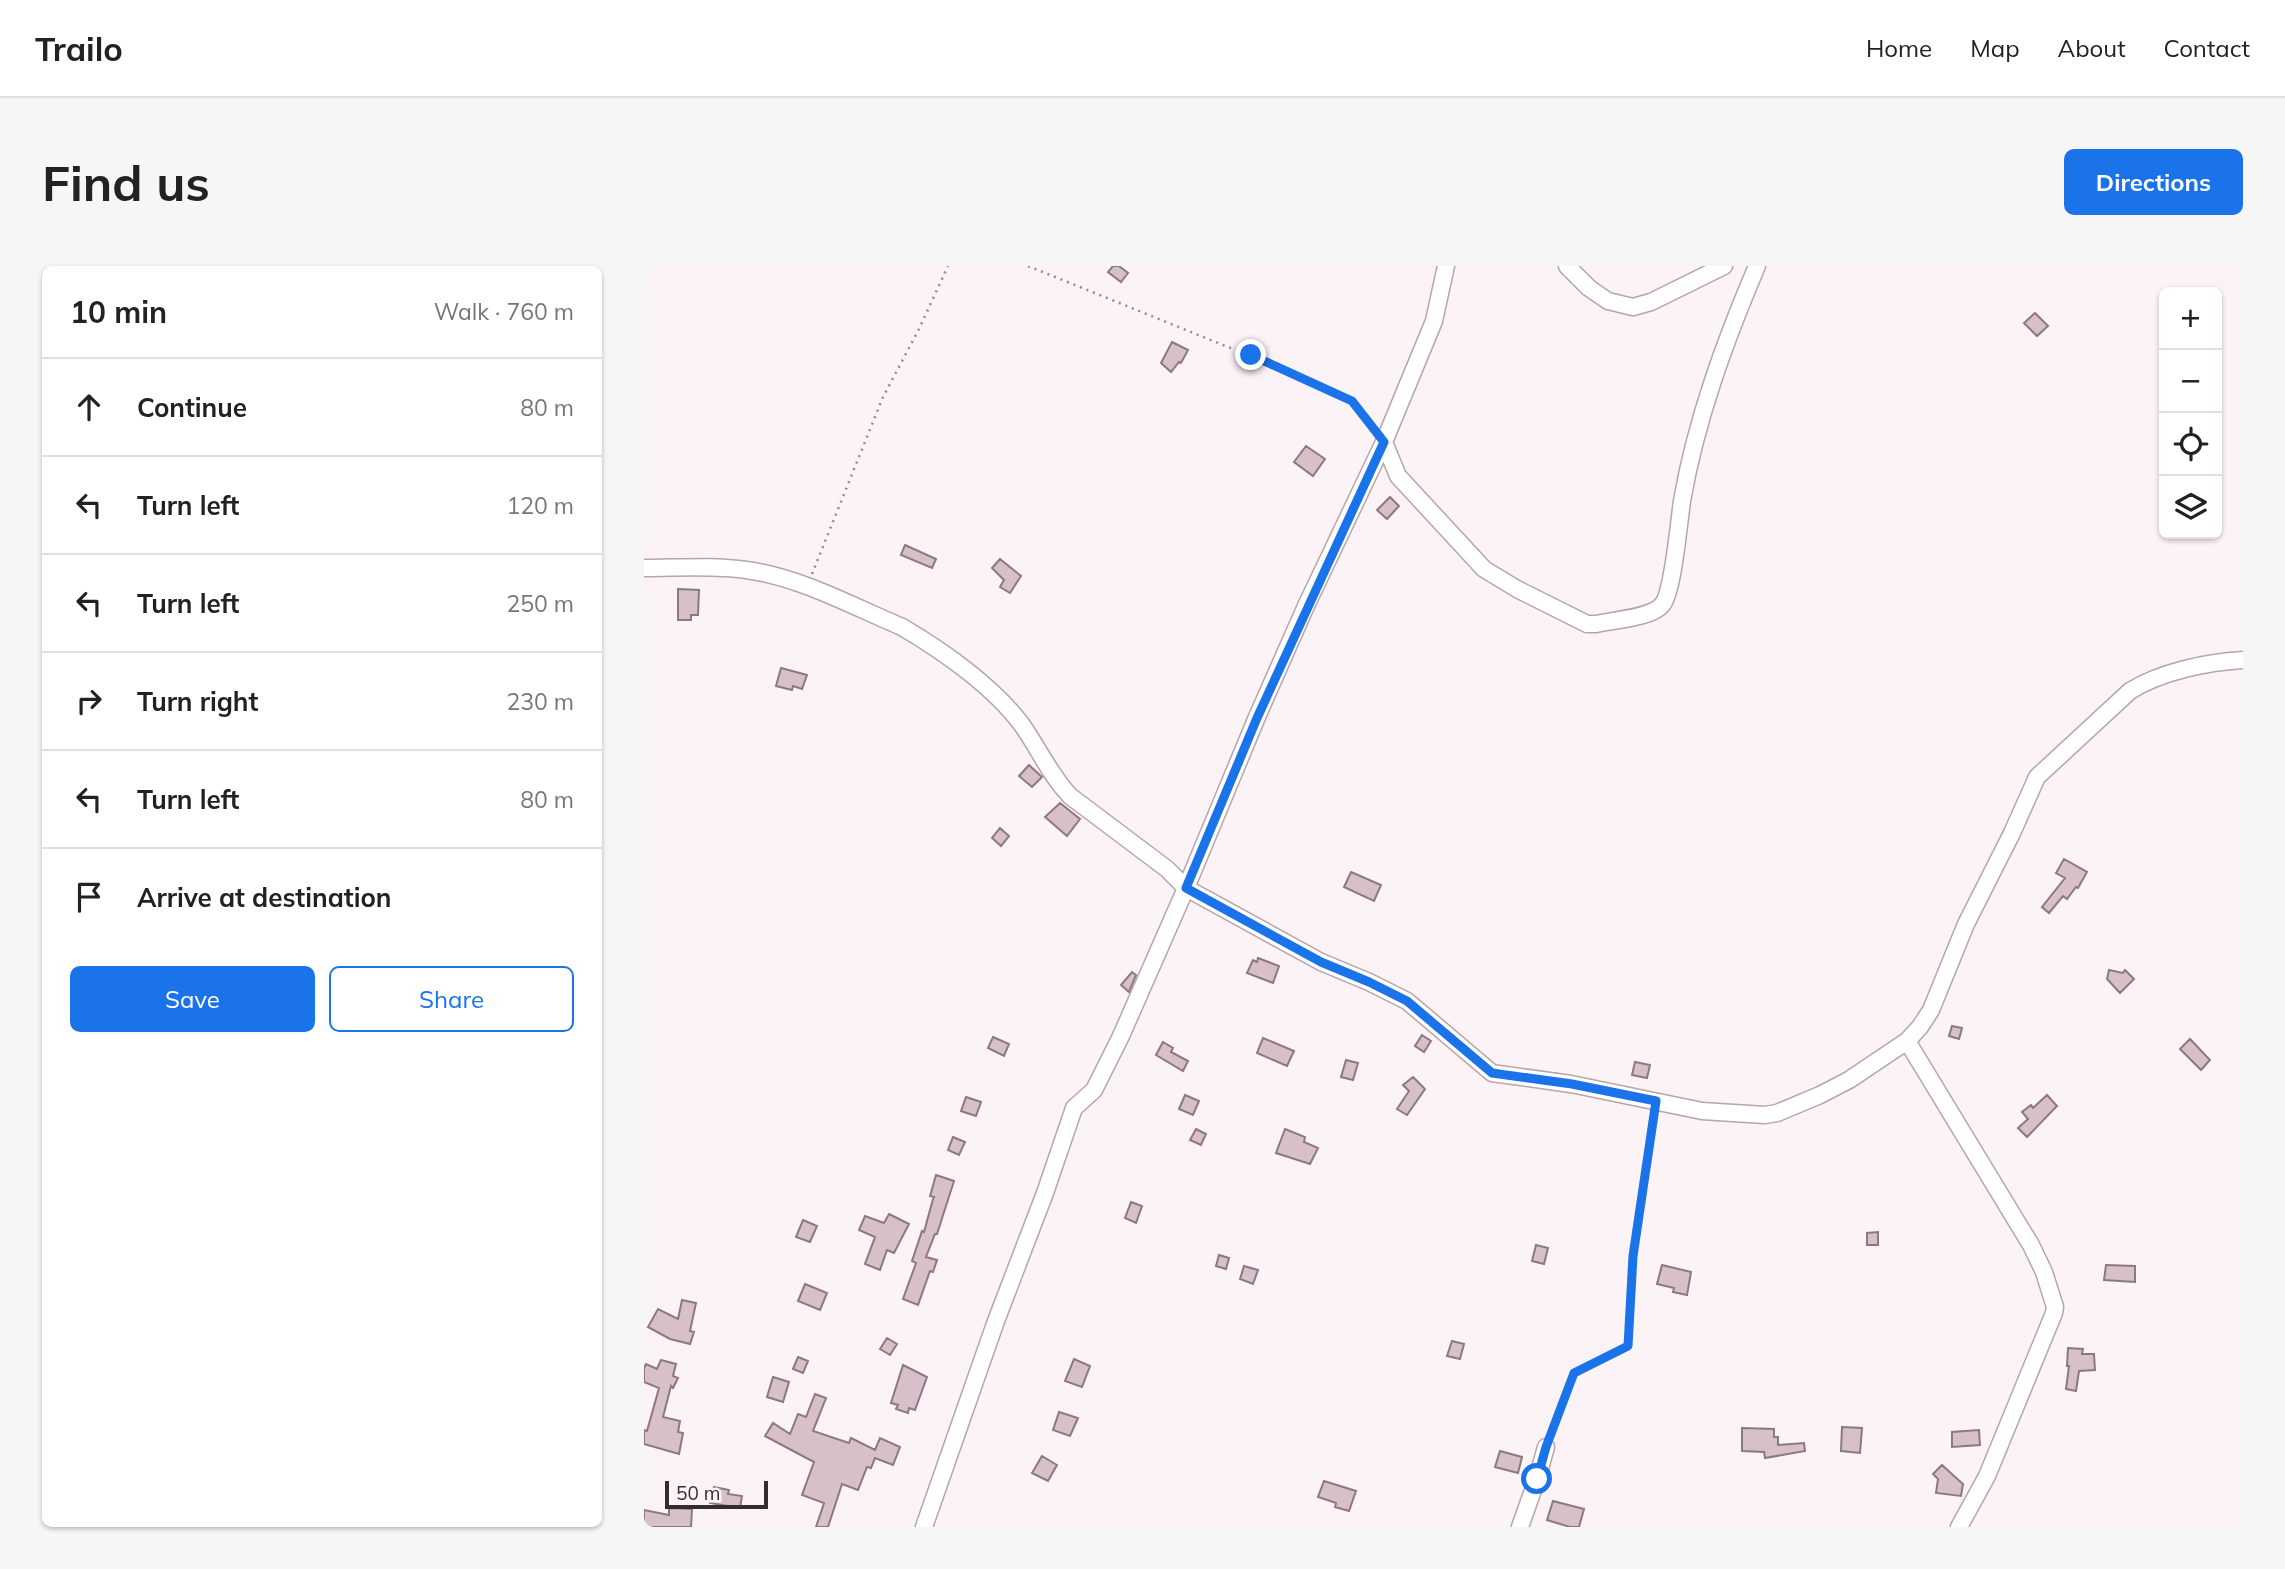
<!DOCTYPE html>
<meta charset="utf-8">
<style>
:root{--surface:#fff;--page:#f6f6f6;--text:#222;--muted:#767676;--line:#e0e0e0;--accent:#1a73e8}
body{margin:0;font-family:Mulish,sans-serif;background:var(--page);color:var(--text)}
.controls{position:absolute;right:21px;top:21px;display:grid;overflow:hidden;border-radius:10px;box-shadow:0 2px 5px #0004}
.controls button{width:63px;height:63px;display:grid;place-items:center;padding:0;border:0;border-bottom:2px solid var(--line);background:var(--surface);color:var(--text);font:35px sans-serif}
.scale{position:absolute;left:21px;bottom:18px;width:103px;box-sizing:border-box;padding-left:7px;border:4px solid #352c2f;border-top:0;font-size:19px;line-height:24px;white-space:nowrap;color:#352c2f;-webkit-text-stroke:5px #fcf3f6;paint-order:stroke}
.stop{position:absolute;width:21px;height:21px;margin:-16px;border:5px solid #1a73e8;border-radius:50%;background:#fff}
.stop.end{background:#1a73e8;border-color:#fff;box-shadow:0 2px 7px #0008}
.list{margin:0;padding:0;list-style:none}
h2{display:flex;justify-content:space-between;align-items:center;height:91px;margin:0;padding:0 28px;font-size:30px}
h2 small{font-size:23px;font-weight:400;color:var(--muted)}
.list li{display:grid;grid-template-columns:46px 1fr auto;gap:21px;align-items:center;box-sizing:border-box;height:98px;padding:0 28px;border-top:2px solid var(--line)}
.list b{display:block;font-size:26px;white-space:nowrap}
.list em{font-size:23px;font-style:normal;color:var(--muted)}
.actions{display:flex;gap:14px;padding:21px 28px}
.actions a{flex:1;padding:16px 0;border:2px solid var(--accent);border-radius:10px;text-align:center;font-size:24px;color:var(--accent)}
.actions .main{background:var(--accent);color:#fff}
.icon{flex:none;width:38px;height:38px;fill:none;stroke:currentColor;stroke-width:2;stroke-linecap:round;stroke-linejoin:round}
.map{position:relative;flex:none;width:1599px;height:1261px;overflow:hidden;border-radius:10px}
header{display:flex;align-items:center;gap:42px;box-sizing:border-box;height:98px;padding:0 35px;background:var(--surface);border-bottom:2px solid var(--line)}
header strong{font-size:33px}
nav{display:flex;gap:38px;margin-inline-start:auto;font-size:24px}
.intro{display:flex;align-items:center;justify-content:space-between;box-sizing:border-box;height:168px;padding:0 42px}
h1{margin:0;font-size:49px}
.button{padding:18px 32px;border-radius:10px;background:var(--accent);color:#fff;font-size:24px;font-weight:700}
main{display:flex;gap:42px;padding:0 42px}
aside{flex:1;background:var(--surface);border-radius:10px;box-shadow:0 2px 5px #0004}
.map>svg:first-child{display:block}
.building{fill:#d7c0c9;stroke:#8d7881;stroke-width:2}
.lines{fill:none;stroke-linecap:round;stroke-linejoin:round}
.street-casing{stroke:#b9a3ac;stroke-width:19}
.path{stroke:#91888b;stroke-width:2.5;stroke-dasharray:2 5;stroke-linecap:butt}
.street{stroke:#fff;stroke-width:16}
.route{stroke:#1a73e8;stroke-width:9}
</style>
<header>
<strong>Trailo</strong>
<nav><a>Home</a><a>Map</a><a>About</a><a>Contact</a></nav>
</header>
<div class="intro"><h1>Find us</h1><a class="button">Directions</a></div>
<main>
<aside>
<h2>10 min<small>Walk · 760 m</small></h2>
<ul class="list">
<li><svg class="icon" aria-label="ahead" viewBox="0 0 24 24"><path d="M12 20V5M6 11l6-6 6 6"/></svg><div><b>Continue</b></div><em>80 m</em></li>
<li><svg class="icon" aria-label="left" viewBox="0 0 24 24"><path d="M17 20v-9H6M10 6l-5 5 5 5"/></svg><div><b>Turn left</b></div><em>120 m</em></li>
<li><svg class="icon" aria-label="left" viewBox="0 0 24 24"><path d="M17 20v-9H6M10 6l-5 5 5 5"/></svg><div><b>Turn left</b></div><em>250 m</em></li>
<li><svg class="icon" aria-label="right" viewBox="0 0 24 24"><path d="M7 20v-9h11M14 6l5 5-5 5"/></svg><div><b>Turn right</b></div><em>230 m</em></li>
<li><svg class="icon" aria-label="left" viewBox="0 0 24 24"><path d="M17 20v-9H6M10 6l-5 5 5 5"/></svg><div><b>Turn left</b></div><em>80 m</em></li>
<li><svg class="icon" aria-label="arrive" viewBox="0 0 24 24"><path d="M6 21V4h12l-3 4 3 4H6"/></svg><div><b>Arrive at destination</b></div></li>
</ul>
<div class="actions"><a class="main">Save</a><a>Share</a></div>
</aside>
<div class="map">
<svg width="1599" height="1261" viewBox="0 0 1599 1261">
<rect width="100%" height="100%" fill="#fcf3f6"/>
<path class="building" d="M469 0H475L484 7 477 16 464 6Z
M1391 47 1404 60 1393 70 1380 57Z
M528 76 544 84 537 97 535 96 527 106 517 97Z
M662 180 681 193 669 210 650 196Z
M746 231 755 240 743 253 733 244Z
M261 279 292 293 288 302 257 289Z
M356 293 377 310 366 327 356 321 360 314 348 302Z
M34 323 55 324 54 349H47V354H34Z
M137 402 163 409 158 423 149 420 148 424 132 420Z
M385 499 398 511 388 521 375 510Z
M416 537 436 553 423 570 401 551Z
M356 562 365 570 357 580 348 572Z
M1420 593 1443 606 1434 622 1432 621 1423 633 1419 630 1405 647 1398 641 1421 612 1412 607Z
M707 606 737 619 730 635 700 621Z
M614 692 635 700 629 717 603 707 609 694 613 696Z
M1465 704 1479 707 1481 704 1490 713 1476 727 1463 713Z
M488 706 492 709 485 726 477 719Z
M1308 760 1318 762 1315 773 1305 770Z
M778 769 787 775 780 786 771 780Z
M349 771 365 778 360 790 344 782Z
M619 772 650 785 643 800 613 787Z
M1546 773 1566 794 1557 804 1536 783Z
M519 776 529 782 527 786 544 795 539 805 512 789Z
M702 794 714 797 709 814 697 811Z
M991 796 1006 799 1003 812 988 809Z
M769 811 781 823 763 849 753 843 765 825 759 819Z
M541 829 555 835 549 849 535 843Z
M1403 829 1413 840 1383 871 1374 862 1384 853 1378 846 1387 839 1389 842Z
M322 831 337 836 332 850 317 845Z
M552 863 562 868 557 879 546 874Z
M641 863 661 871 660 876 674 882 666 898 632 887Z
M309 871 321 876 315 889 304 884Z
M292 909 310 915 293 968H291L282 991 293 994 289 1006 286 1005 274 1039 259 1033 272 997 268 995 278 965 280 966 289 933 290 931 286 930Z
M487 936 498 940 492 957 481 952Z
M245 948 265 958 250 987 243 984 236 1004 221 998 231 971 215 964 221 950 240 957Z
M159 954 173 960 166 976 152 971Z
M1234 966V979H1223V967Z
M892 979 904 982 900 998 888 995Z
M575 989 585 992 582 1003 572 1000Z
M1018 999 1047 1006 1043 1029 1029 1026 1030 1022 1013 1018Z
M1462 999 1491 1000V1016L1460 1014Z
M600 1000 614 1004 609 1018 596 1013Z
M161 1018 183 1027 176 1044 154 1035Z
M38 1034 52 1037 46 1065 50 1066 46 1078 26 1073 4 1061 14 1043 34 1053Z
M243 1072 253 1078 246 1089 236 1083Z
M808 1075 820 1078 816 1093 803 1090Z
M1424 1082 1439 1083 1438 1088H1450L1451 1104 1435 1105 1432 1125 1422 1123 1425 1100H1423Z
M154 1091 164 1095 159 1107 149 1103Z
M430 1093 446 1100 438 1121 421 1115Z
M17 1094 32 1098 29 1110 34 1112 29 1122 27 1120 19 1151 36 1155 34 1166 39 1167 35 1188 0 1178V1164L3 1165 15 1122 0 1116V1102L2 1098 13 1103Z
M259 1099 283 1111 271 1144 265 1142 264 1147 252 1143 254 1139 247 1137Z
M129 1111 145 1116 139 1136 123 1131Z
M171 1128 182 1132 169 1165 205 1177 207 1172 231 1184 236 1172 256 1181 249 1199 231 1192 227 1202 223 1201 214 1224 198 1218 184 1261H172L180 1237 158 1229 170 1196 121 1170 129 1157 146 1168 154 1148 162 1151Z
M415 1146 434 1152 426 1170 409 1164Z
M1198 1161 1218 1162 1216 1187 1197 1185Z
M1098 1162 1130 1163V1171H1134V1179L1160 1177 1161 1185 1121 1192 1120 1186 1098 1185Z
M1335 1164 1336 1179 1308 1181V1166Z
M856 1185 878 1191 874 1207 851 1201Z
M398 1190 413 1199 404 1215 388 1207Z
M1298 1199 1319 1218 1317 1230 1292 1227 1294 1213 1289 1208Z
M680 1215 712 1225 705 1245 691 1241 692 1237 674 1231Z
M70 1221 85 1224 84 1228 98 1230 96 1242 66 1237Z
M909 1235 940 1243 935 1261H926L903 1254Z
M25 1242 48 1243 47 1261H0V1244L25 1249Z"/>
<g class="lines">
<defs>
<path id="street" d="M923 0 945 22 964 35 989 41 1007 36 1080 0
M740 176 754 210 840 303 873 323 943 358H952C969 354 1007 352 1018 339 1029 327 1035 255 1038 235 1052 154 1081 75 1113 0
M0 302C34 302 69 299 102 304 156 311 208 340 258 361 299 385 350 421 378 459 395 483 406 509 426 530L523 603 542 622 677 696 725 716 763 735 848 807 927 818 1058 845 1121 849 1133 847 1176 829 1205 814 1263 775 1276 761 1287 744 1322 658 1368 567 1393 511 1486 425C1516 406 1563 396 1599 394
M1263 775 1387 979 1400 1006 1411 1041 1410 1047 1343 1210 1315 1261
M280 1261 352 1055 401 927 430 842 450 824 477 770 542 622 613 451 662 340 740 176 790 55 802 0
M876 1261 893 1213 902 1181"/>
</defs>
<use href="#street" class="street-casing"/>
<path class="path" d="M384 0 668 115 708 135 729 162
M168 308 239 131 275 63 304 0
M907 1169 930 1107 984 1080 989 990 1010 850"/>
<use href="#street" class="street"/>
</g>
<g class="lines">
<path class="route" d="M607 89 708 135 740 176 613 452 542 622 677 696 725 716 763 735 848 807 928 818 1012 835 989 990 984 1080 930 1107 902 1181 893 1213"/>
</g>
</svg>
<div class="controls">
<button>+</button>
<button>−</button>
<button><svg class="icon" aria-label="locate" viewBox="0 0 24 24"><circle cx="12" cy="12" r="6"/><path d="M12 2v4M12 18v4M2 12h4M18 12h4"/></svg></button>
<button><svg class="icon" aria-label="layers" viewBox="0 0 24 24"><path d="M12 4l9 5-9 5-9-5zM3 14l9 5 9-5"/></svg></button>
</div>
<div class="scale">50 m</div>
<div class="stop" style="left:893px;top:1213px"></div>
<div class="stop end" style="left:607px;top:89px"></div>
</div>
</main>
